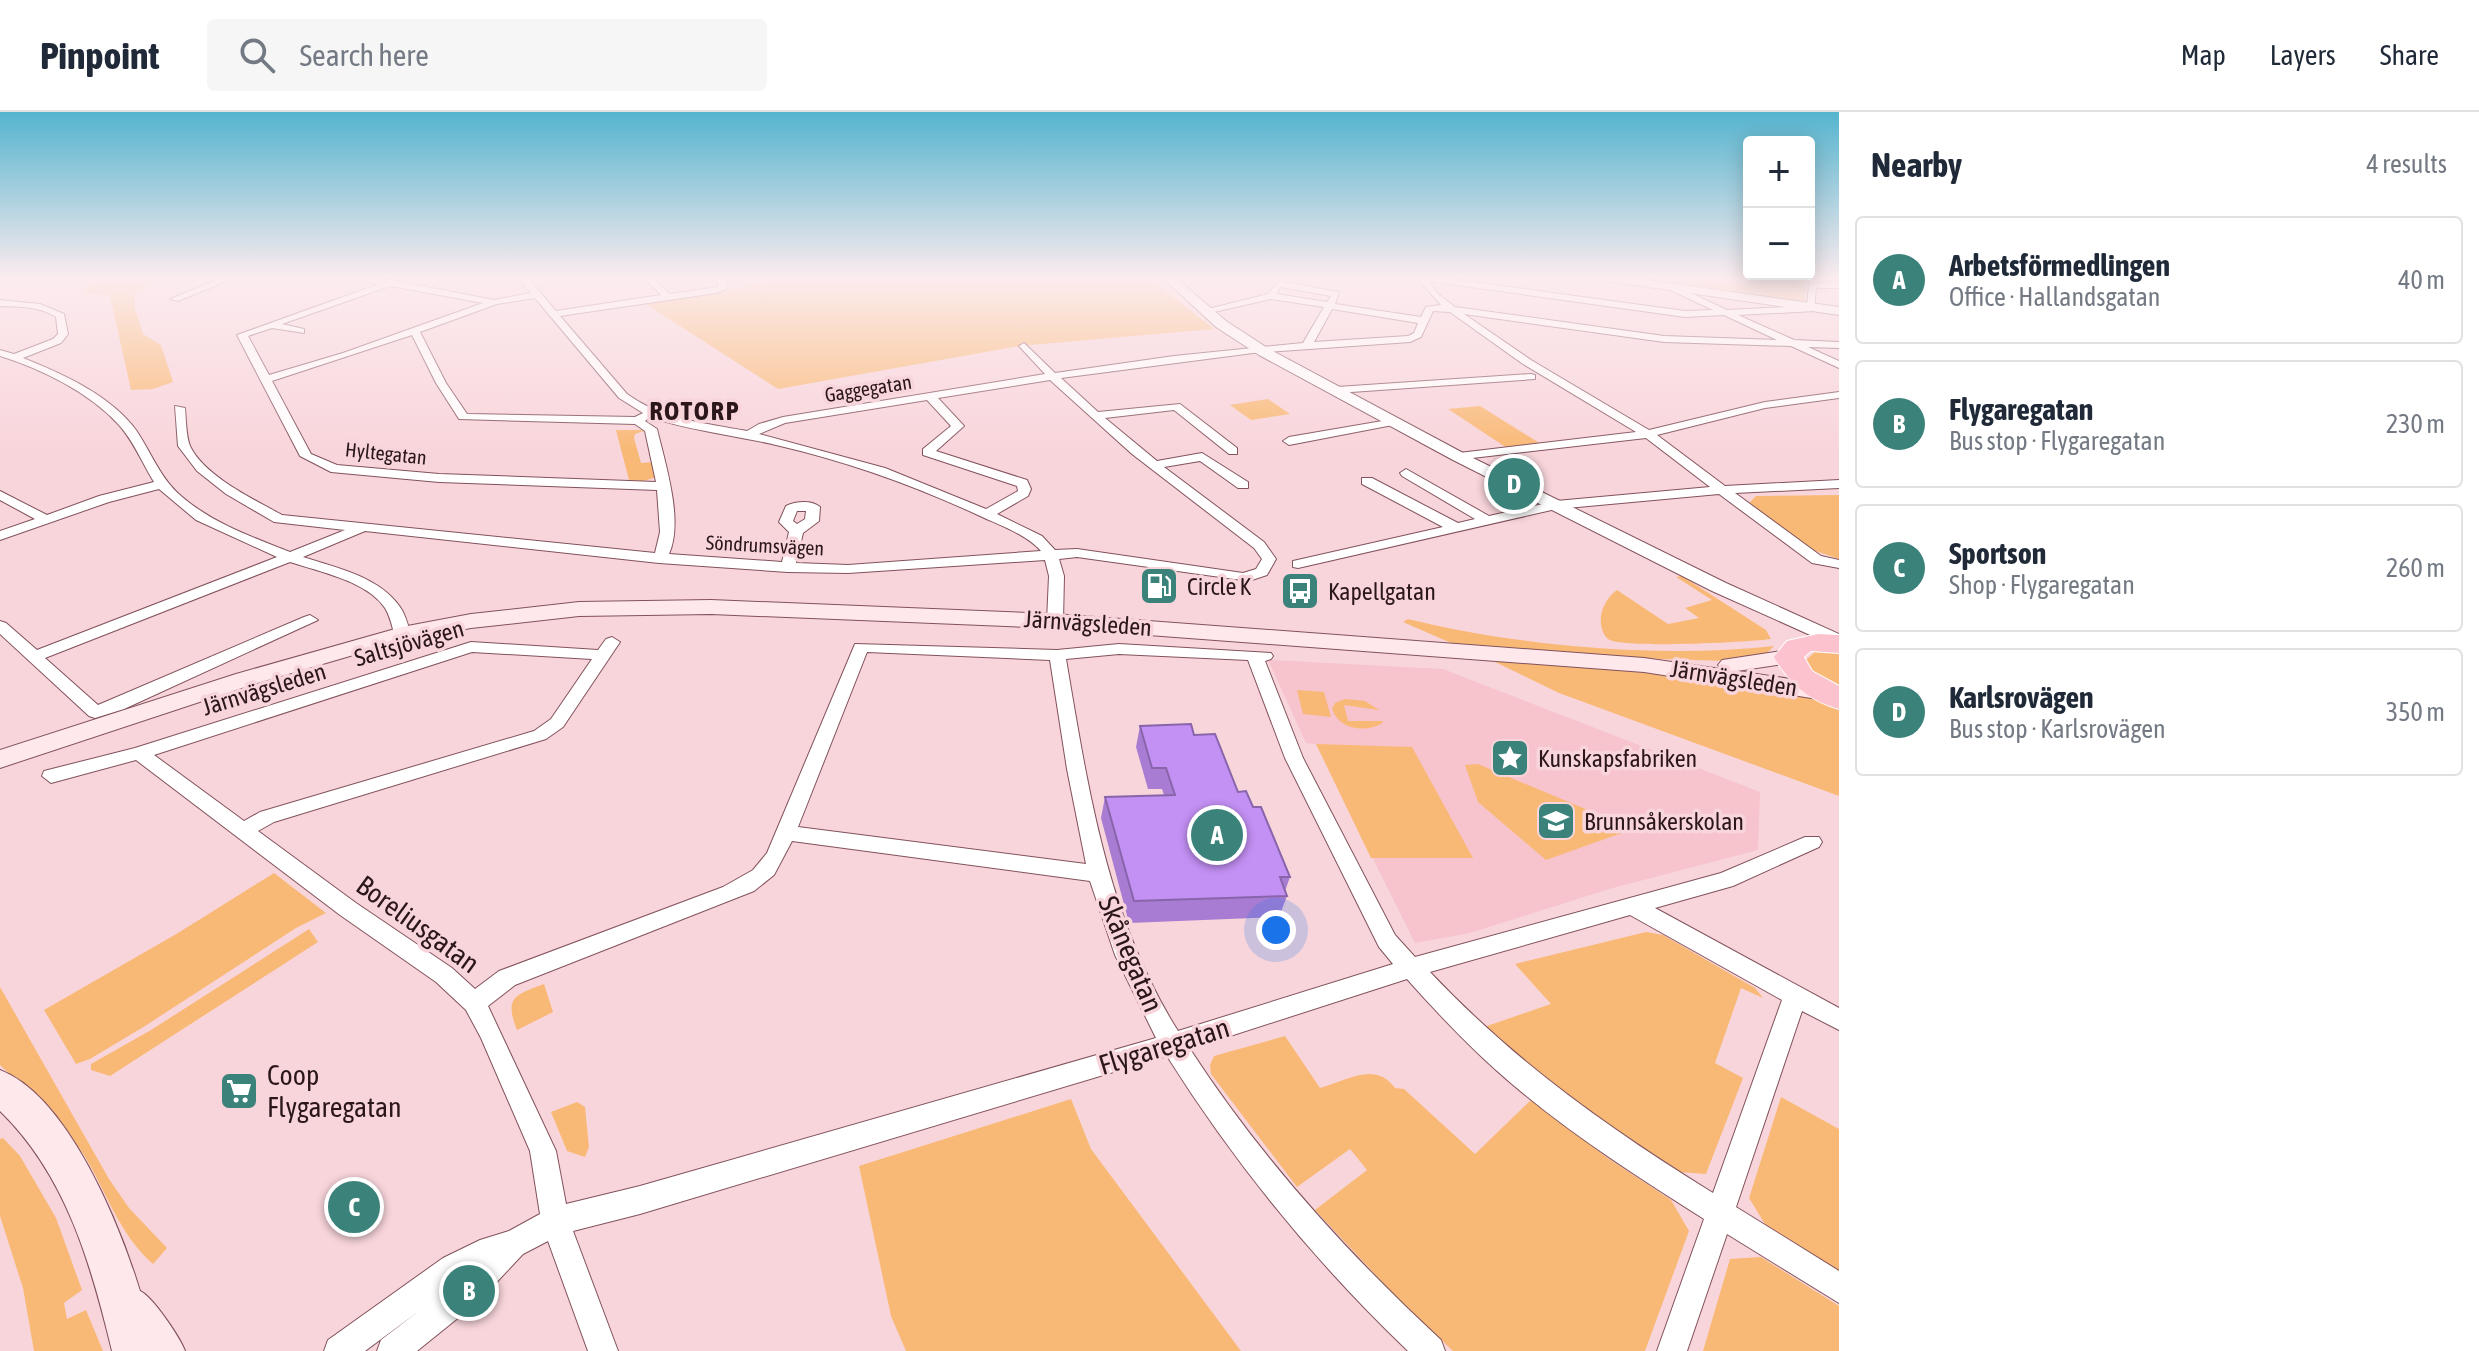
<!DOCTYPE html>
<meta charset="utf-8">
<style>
:root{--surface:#fff;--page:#f6f6f7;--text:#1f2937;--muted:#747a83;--line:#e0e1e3;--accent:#3b827b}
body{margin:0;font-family:"Asap Condensed",sans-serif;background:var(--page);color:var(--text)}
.controls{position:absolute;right:24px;top:24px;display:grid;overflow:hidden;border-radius:8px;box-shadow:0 4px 20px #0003}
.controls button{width:72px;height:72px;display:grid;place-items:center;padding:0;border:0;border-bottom:2px solid var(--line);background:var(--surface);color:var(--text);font:40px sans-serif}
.you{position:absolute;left:1276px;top:818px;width:28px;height:28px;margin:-20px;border:6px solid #fff;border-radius:50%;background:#1a73e8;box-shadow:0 0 0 12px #1a73e833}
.badge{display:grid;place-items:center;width:52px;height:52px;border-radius:50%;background:var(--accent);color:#fff;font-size:26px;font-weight:700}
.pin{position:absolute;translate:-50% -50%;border:4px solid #fff;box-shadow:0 2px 8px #0006}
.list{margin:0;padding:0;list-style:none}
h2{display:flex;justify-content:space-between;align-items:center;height:104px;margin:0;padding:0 32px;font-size:34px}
h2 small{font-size:26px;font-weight:400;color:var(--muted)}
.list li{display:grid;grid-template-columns:52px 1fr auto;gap:24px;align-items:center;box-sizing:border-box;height:128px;margin:0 16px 16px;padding:0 16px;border:2px solid var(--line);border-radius:8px}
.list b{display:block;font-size:30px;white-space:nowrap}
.list p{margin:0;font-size:26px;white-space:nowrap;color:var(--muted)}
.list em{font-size:26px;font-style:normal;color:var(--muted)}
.icon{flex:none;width:44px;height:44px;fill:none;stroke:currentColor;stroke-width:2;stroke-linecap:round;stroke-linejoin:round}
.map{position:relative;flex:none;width:1839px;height:1239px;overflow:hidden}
header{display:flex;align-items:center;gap:48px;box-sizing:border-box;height:112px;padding:0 40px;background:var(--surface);border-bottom:2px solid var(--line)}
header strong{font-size:38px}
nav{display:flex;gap:44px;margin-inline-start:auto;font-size:28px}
.search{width:560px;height:72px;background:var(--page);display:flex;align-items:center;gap:20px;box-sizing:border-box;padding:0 28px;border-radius:8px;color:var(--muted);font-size:30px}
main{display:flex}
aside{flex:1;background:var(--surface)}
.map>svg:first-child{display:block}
.built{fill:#f7c3cc}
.green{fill:#f9b976}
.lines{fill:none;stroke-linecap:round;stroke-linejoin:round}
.minor-casing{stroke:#82525b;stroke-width:2}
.tertiary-casing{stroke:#82525b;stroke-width:2}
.secondary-casing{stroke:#82525b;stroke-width:2}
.trunk-casing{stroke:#fff;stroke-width:2}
.minor{fill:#fff;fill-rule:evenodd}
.tertiary{fill:#fff;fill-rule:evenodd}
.secondary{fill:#fee8ec;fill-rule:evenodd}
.trunk{fill:#fcc3ce;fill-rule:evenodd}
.wall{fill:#a87cd2}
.building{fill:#c390f4;stroke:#8865ab;stroke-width:2}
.labels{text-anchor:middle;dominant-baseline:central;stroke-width:7;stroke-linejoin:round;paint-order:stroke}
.far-street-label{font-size:20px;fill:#2b171b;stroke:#f8d5db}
.poi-label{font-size:24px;fill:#2b171b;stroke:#f8d5db;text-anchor:start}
.street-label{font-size:24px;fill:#2b171b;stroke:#f8d5db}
.far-district-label{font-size:26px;font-weight:bold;letter-spacing:2px;fill:#2b171b;stroke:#f8d5db}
.near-street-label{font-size:28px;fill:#2b171b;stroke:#f8d5db}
.near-poi-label{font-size:28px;fill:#2b171b;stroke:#f8d5db;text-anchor:start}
</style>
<header>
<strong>Pinpoint</strong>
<div class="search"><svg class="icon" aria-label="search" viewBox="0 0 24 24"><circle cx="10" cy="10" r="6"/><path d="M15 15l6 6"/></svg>Search here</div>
<nav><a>Map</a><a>Layers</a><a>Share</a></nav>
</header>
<main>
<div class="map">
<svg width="1839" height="1239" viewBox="0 0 1839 1239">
<rect width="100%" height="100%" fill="#f8d5db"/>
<path class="built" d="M1268 548 1443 557 1760 680 1758 738 1609 777 1470 821 1415 831 1316 632 1306 631Z"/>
<path class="green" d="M100 166H163L136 180 134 194 143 222 161 233 173 270 153 277 131 278 110 184 82 180Z
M784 166H1149L1214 217 1019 234 778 277 644 191 705 183Z
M1644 166H1794L1805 172V190L1643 168Z
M1268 287 1290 302 1251 308 1230 293Z
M1480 294 1541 332 1507 336 1448 297Z
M616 318H646L635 322 634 326 641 351 655 350 657 365 643 369 629 368Z
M1839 383V447L1810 437 1749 391 1756 384Z
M1682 464 1766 518 1771 527C1750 530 1621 537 1608 527 1602 522 1600 512 1601 504 1602 495 1609 483 1617 478L1668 512 1699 506 1685 496 1712 488 1676 465Z
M1408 507C1518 534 1660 547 1774 534L1766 542 1727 549 1660 547 1451 531 1403 510Z
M1839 538V580C1826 573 1809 564 1806 548L1816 539Z
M1491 548C1579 555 1668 561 1755 575 1783 580 1814 583 1839 596V684L1559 581Z
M1297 578 1324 580 1331 605 1303 602Z
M1345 587 1365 589 1379 598 1344 593 1348 609H1383L1381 612C1363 621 1339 617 1332 597L1335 591Z
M1316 632 1412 635 1473 746H1371Z
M1478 652 1633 717 1546 748 1478 690 1465 653Z
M274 761 326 801 296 816 145 914 90 947 76 952 44 898 178 821Z
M309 817 318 830 110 964 91 958V952L151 918Z
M1646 820 1663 823 1755 876 1763 886 1741 876 1715 951 1743 966 1706 1062 1678 1060 1602 1011 1540 964 1484 915 1551 892 1515 852Z
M544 872 553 900 517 918C504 885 515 883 544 872Z
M0 875 109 1067 129 1096 167 1136 153 1152C119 1122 107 1081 84 1043 61 1008 30 981 0 953Z
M1285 924 1320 976C1348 968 1375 949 1395 976L1404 977 1475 1042 1531 988 1606 1045 1671 1088 1689 1119 1645 1239H1453L1399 1188 1315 1098 1367 1058 1350 1037 1297 1075 1211 962 1210 953 1214 944Z
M1781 985 1839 1017V1161L1768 1117 1749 1086Z
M1071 987 1091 1037 1241 1239H906L891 1204 859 1054Z
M577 990 585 995 589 1035 585 1045 567 1039 551 1000Z
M3 1026 20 1044 56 1106 82 1178 64 1191 67 1207 86 1198 103 1239H34L23 1176 0 1104V1027Z
M1761 1145 1839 1194V1239H1703L1730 1147Z"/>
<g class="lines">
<defs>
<path id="minor" d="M222 166H234L178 189 170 187Z
M354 166 391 168 494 188 531 181 519 166H528L556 199 661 183 644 166H653L670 182 719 175 716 166H724L728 176 716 181 560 204 627 282C663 308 705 311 747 319L759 312 783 305 1045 262 1019 234 1024 231 1055 261 1174 244 1303 231 1324 195 1271 187 1205 202 1200 199 1268 182 1279 169 1339 180 1335 192 1421 205 1426 195 1441 193 1417 166H1444L1685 199 1713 198 1668 177V173H1674L1727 198 1807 194 1809 172 1839 170V176H1816L1814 199 1738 203 1794 228 1839 230V236L1808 235 1839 249V256L1791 234 1664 230 1464 202 1531 248 1649 318 1765 290 1839 280V286L1765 296 1657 323 1725 374 1839 368V376L1735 381 1821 444 1839 448V456L1812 451 1719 382 1556 397 1298 456 1293 455V449L1443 415 1362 372V366H1372L1458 411 1475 407 1402 364 1400 361 1406 357 1489 404 1556 389 1710 375 1646 326 1455 348 1453 345 1459 341 1636 320 1523 252 1450 200 1433 199 1421 225 1410 230 1253 241 1061 266 1098 300 1180 292 1237 336V342H1229L1174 298 1105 306 1157 349 1202 341 1248 370V376H1238L1200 349 1164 355 1264 430 1276 447 1267 463 1249 469 1077 445 1059 447 1064 464 1063 509 1055 514 1047 509 1049 464 1045 448 848 461 788 460 659 451 365 419 303 445C337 456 382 465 402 498 408 509 410 522 414 534L412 537H400C393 525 393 509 385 496 367 469 320 460 290 450L45 546 98 593 304 505 310 503 318 508 124 597 95 606 89 604 0 522V509L6 511 37 538 277 445 196 408 159 377 109 390 0 428V419L35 407 0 388V379L47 403 99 384 154 370C142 351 134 329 118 312 89 280 41 257 0 244V238L14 242 53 227 58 222 56 205C39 194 20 195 0 194V188L40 192 64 202 68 222 61 231 23 246C63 262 110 283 136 318 151 340 160 366 181 384 212 411 252 425 290 440L345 418 274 410 226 382 197 359 178 334 175 294 185 296C186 307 186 324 190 334 204 364 255 388 282 403L655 441 660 420 657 378 439 370 331 360 300 344 237 223 379 172ZM1428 169 1685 205 1724 203 1777 228 1664 224 1455 195 1438 182ZM390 174 483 191 343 241 269 263 248 224 272 216 304 221V217L282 212ZM1280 175 1331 184 1327 190 1277 182ZM535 186 619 286 643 301 635 305 467 302 446 271 420 220 497 192ZM1332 197 1418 211 1414 221 1408 224 1314 230ZM412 223 436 271 459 307 635 312 645 319 656 370 439 362 337 353 311 342 272 269ZM1050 268 1132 342 1254 436 1262 447 1256 457 1243 461 1077 437 1055 438 1042 424 997 402 1028 384 1031 377 1027 368 936 339 964 314 938 286ZM927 288 951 314 923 337V343L1017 374 1018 379 986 397 885 356 759 322 785 311ZM650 305C691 319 734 323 776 333 846 349 913 373 978 403 999 413 1026 422 1041 439L848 453 796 451 803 421 819 409 820 395C812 388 796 389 786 394L779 410 789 420 782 450 669 442C684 409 665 351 657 317L645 309ZM797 399H806L805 407 797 412 793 409Z
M1531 262 1535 263V267L1337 281 1332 278 1337 275Z
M1394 307 1400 310 1398 312 1289 333 1283 329 1289 325Z
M612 525 620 530 563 615 546 627 274 710 258 719 356 791 452 856 475 877 499 859 723 775 753 758 767 741 855 532 1057 538 1119 532 1271 541 1273 544 1271 547 1265 549 1303 646 1395 823 1415 845 1721 761 1805 725H1819L1822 730 1819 735 1733 774 1655 796 1839 896V918L1802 899 1736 1095 1839 1159V1191L1727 1122 1687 1239H1657L1704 1107C1638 1065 1572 1023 1512 972 1474 940 1440 904 1407 867L1190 937C1260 1045 1347 1141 1441 1228L1445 1239H1408C1316 1151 1235 1052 1167 944L640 1102 573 1119 618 1239H588L548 1129 523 1142 479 1189 417 1239H377L381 1228 419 1199 365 1239H324L328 1228 443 1146 480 1128 509 1119 540 1102 530 1039 481 926 466 898 436 870 340 803 136 648 51 671 42 664 44 659 135 636 471 530 598 538 606 527ZM472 540 592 547 551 607 534 619 260 700 244 709 154 643ZM867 540 1050 548 1067 657 1086 752 798 715ZM1119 542 1248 548 1285 646 1379 835 1393 852 1178 919C1107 807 1088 676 1066 547ZM792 729 1090 769 1115 843 1156 926 640 1074 566 1092 556 1039 488 894 515 873 754 779 774 763ZM1630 803 1782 888 1713 1081C1608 1016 1515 950 1430 860Z"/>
<path id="tertiary" d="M1163 166H1176L1226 209 1269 237 1465 342 1726 471 1839 522V536L1712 479 1453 348 1259 243 1216 215Z
M1602 166H1633L1839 195V203L1608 169Z"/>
<path id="secondary" d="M711 488 1055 502 1644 546 1721 557 1718 553 1722 548 1789 538 1797 540 1801 545 1797 550 1737 559 1824 572 1833 575 1836 580 1833 585 1824 588 1644 560 1055 516 711 502 579 504 471 516 405 528 254 572 0 656V638L236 562 402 515 471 502 579 490Z
M0 958C68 984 120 1113 140 1179 152 1184 180 1225 185 1239H112C91 1152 66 1063 0 999Z"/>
<path id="trunk" d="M1818 522 1839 523V541L1811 539 1804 545 1812 559 1839 574V597C1809 589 1789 571 1774 545L1787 529Z"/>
</defs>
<use href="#minor" class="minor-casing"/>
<use href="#tertiary" class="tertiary-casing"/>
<use href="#secondary" class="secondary-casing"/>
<use href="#trunk" class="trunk-casing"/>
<use href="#minor" class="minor"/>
<use href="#tertiary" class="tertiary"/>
<use href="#secondary" class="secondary"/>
<use href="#trunk" class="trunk"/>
</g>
<path class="wall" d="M1140 614 1194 623 1238 680 1253 695 1290 765 1285 779 1287 784 1279 805 1129 811 1101 706 1105 685 1164 683 1162 677H1148L1136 635Z"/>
<path class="building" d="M1191 612 1194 623 1215 622 1238 680 1246 679 1253 695H1261L1290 765H1280L1287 784 1134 789 1105 685 1175 683 1166 656H1152L1140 614Z"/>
<linearGradient id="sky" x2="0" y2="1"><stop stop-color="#55b4cf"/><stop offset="0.49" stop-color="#fcecef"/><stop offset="1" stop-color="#fcecef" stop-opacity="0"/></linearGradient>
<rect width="1839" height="339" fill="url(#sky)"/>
<defs>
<symbol id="fuel-square" viewBox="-11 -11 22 22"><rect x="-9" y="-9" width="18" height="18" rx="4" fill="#3b827b" stroke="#f8d5db"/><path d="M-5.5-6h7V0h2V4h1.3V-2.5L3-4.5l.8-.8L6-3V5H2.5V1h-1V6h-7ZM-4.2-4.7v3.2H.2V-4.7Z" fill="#fff"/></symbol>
<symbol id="bus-square" viewBox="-11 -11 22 22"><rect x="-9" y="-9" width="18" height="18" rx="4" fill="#3b827b" stroke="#f8d5db"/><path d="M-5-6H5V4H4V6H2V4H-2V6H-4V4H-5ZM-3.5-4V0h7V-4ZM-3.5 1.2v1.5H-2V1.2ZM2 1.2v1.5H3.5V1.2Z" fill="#fff"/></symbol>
<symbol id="sight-square" viewBox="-11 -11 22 22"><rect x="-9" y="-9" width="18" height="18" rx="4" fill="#3b827b" stroke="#f8d5db"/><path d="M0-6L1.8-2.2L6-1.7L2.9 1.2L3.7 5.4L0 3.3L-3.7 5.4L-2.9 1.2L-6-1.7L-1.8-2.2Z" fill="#fff"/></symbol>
<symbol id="school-square" viewBox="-11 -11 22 22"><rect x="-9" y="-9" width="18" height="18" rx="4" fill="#3b827b" stroke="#f8d5db"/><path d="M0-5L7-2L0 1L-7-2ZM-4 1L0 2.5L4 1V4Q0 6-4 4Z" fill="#fff"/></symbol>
<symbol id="supermarket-square" viewBox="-11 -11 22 22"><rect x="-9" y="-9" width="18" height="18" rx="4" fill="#3b827b" stroke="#f8d5db"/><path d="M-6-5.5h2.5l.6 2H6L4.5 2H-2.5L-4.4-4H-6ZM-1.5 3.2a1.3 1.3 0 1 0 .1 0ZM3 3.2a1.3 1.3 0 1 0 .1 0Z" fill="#fff"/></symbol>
</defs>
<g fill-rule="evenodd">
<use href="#fuel-square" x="1137" y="452" width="44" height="44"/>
<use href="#bus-square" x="1278" y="457" width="44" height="44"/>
<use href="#sight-square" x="1488" y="624" width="44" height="44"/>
<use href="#school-square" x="1534" y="687" width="44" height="44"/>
<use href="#supermarket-square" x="217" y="957" width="44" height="44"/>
</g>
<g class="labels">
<g class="far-street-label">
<text transform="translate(868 276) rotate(-9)">Gaggegatan</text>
<text transform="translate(386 341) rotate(6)">Hyltegatan</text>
<text transform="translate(765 433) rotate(3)">Söndrumsvägen</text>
</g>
<g class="poi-label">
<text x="1187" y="474">Circle K</text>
<text x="1328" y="479">Kapellgatan</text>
<text x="1538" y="646">Kunskapsfabriken</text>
<text x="1584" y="709">Brunnsåkerskolan</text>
</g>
<g class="street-label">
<text transform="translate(1088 511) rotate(4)">Järnvägsleden</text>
<text transform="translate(409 531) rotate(-16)">Saltsjövägen</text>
<text transform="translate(1734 566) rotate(9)">Järnvägsleden</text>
<text transform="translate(264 577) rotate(-17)">Järnvägsleden</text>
</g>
<g class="far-district-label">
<text x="695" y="299">ROTORP</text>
</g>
<g class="near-street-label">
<text transform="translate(418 812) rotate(36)">Boreliusgatan</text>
<text transform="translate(1131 842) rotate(67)">Skånegatan</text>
<text transform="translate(1164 934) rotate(-17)">Flygaregatan</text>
</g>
<g class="near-poi-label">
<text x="267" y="963">Coop<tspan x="267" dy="32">Flygaregatan</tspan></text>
</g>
</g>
</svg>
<div class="controls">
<button>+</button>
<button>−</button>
</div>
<div class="you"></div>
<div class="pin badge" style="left:1217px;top:723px">A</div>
<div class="pin badge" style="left:469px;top:1179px">B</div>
<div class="pin badge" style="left:354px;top:1095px">C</div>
<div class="pin badge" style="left:1514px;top:372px">D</div>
</div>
<aside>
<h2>Nearby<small>4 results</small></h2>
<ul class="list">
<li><span class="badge">A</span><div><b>Arbetsförmedlingen</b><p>Office · Hallandsgatan</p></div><em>40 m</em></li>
<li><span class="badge">B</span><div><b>Flygaregatan</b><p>Bus stop · Flygaregatan</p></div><em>230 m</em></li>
<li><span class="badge">C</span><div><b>Sportson</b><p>Shop · Flygaregatan</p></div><em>260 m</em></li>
<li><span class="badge">D</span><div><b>Karlsrovägen</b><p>Bus stop · Karlsrovägen</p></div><em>350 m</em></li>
</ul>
</aside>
</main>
